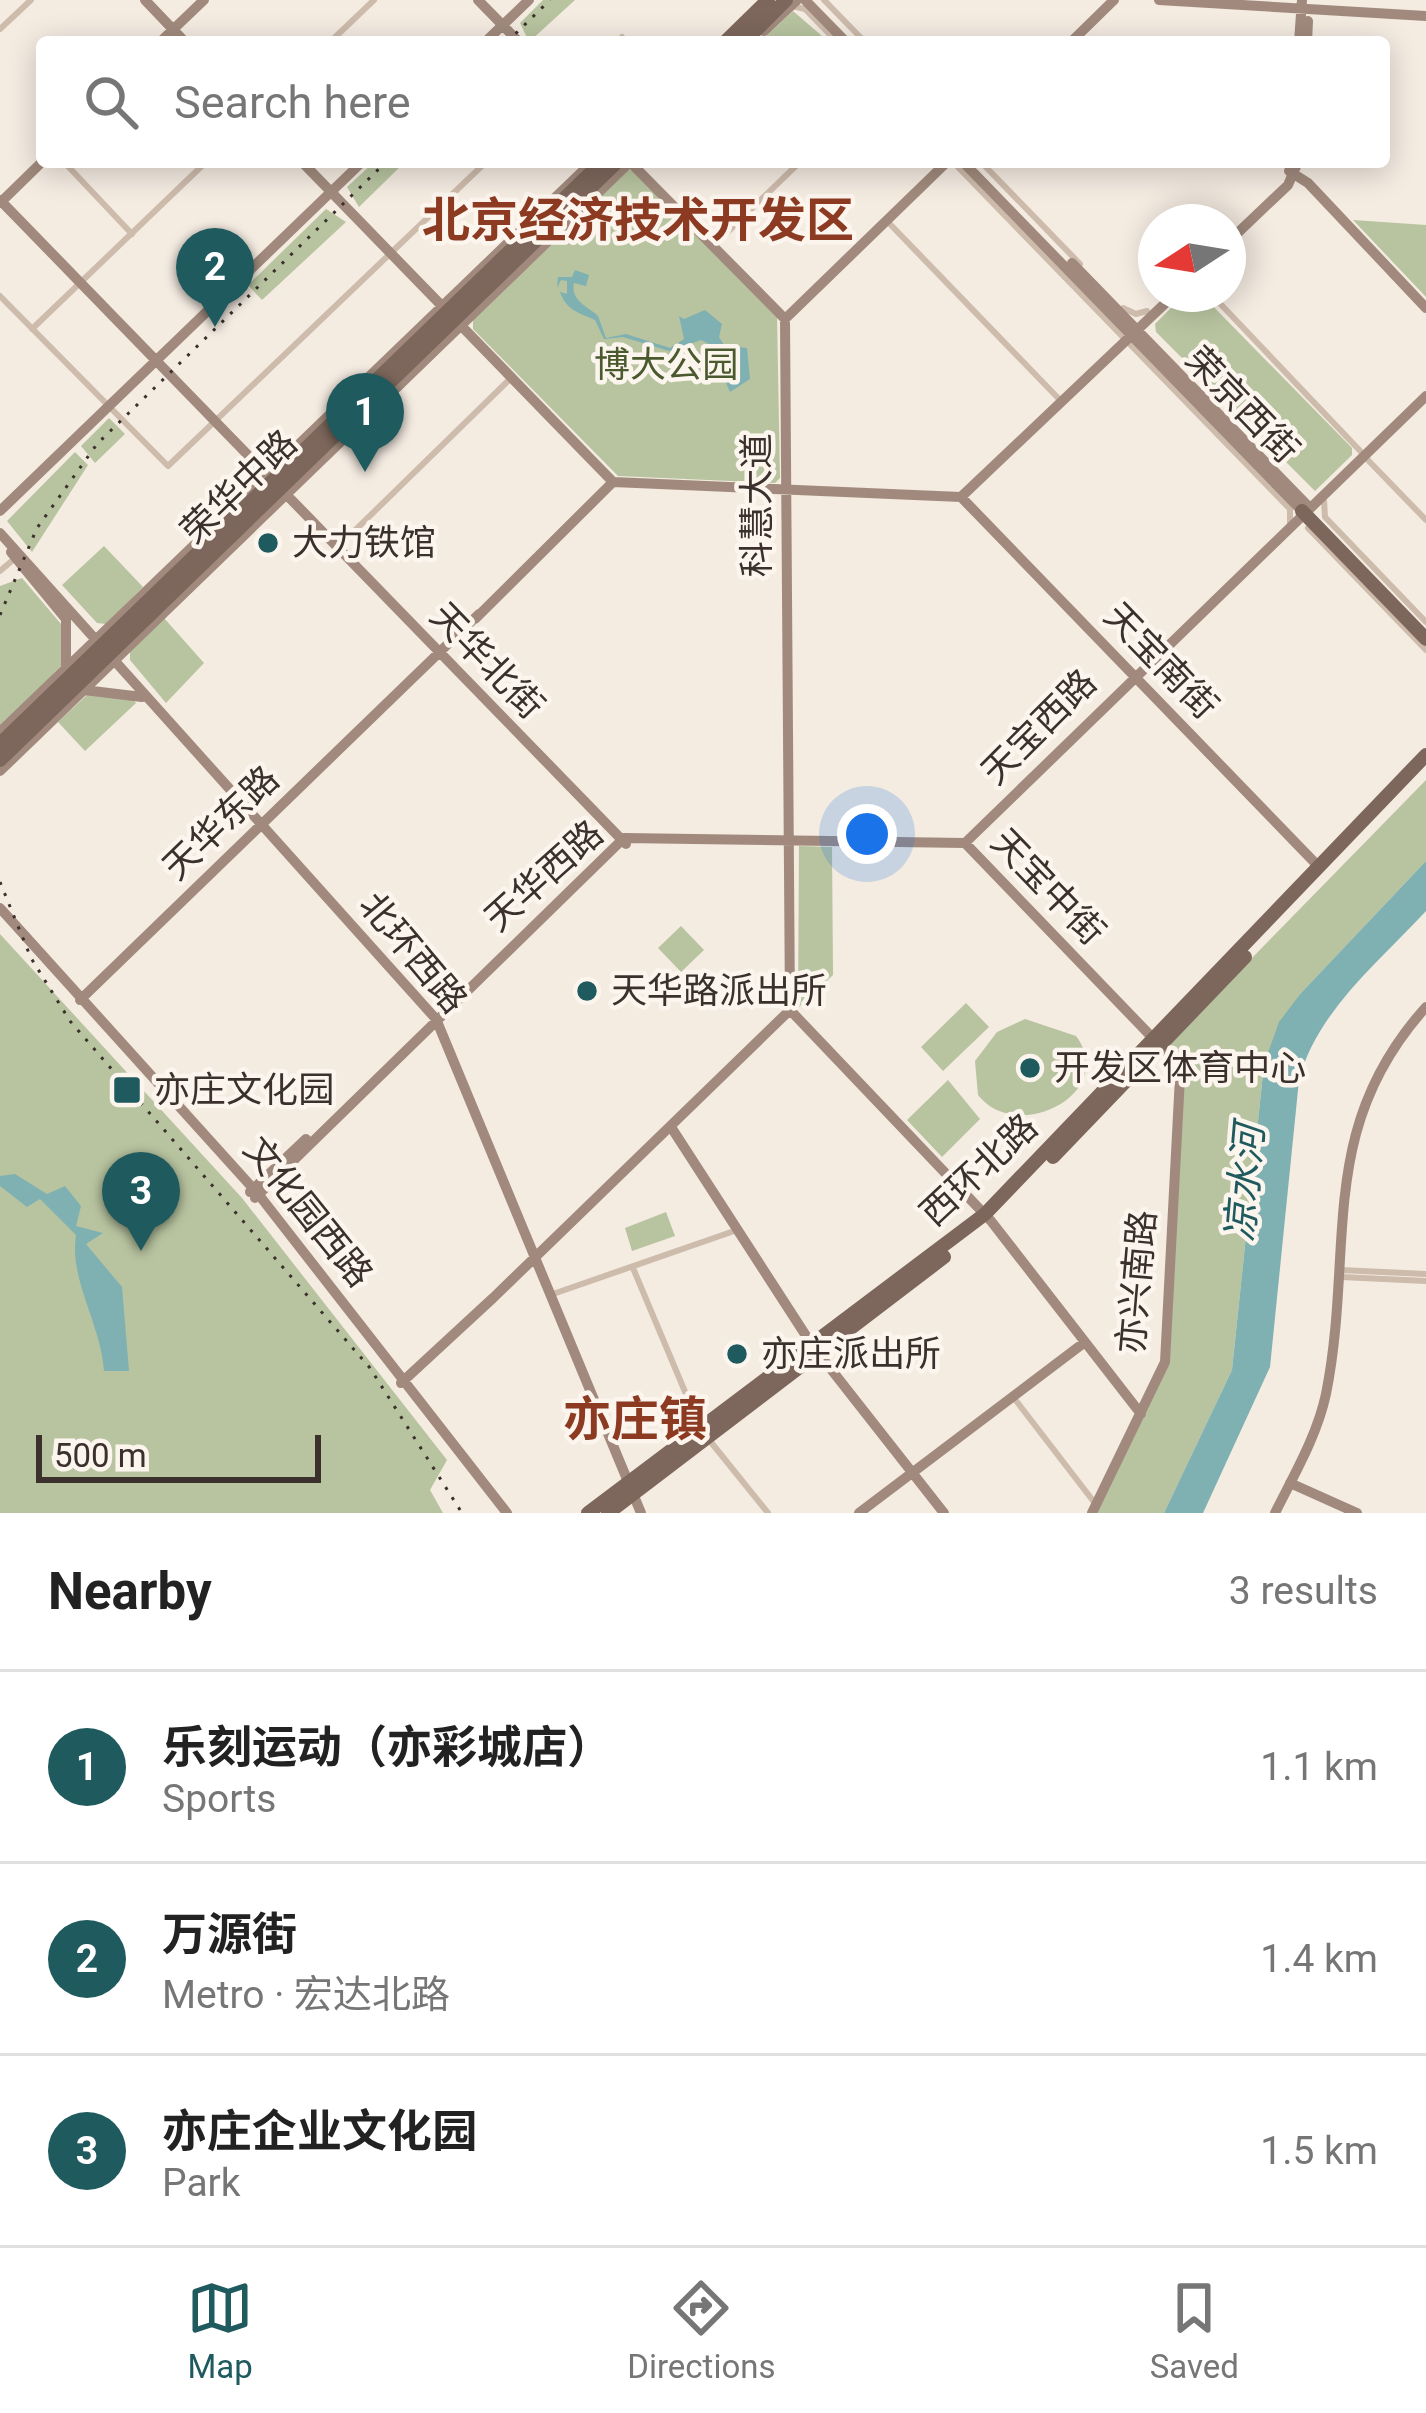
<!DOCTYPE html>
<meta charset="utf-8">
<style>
:root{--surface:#fff;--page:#f2f2f2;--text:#222;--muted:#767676;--line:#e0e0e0;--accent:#1f5a5e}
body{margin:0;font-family:Roboto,"Noto Sans SC",sans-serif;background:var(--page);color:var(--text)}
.compass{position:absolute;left:1138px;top:204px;width:108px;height:108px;border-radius:50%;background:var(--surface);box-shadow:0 6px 30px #0003;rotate:258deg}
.scale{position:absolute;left:36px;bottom:30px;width:285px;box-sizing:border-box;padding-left:12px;border:6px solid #3b302b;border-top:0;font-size:33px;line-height:42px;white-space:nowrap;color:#3b302b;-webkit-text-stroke:9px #fbf5ee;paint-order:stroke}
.you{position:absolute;left:867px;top:834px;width:42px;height:42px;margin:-30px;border:9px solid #fff;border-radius:50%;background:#1a73e8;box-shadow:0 0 0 18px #1a73e833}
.badge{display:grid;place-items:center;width:78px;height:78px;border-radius:50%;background:var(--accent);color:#fff;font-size:39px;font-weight:700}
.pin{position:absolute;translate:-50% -99px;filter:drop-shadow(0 3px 6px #0008)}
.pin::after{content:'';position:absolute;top:63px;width:42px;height:36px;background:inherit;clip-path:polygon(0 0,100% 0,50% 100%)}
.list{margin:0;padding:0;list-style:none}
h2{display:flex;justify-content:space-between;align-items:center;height:156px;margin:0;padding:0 48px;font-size:51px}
h2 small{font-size:39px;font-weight:400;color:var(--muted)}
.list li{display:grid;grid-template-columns:78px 1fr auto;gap:36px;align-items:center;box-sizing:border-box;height:192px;padding:0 48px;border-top:3px solid var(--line)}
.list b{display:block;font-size:45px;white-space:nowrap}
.list p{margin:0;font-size:39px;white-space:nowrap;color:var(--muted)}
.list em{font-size:39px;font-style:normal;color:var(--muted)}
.icon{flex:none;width:66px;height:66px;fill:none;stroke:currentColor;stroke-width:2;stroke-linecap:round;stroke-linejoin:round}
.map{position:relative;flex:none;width:1426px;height:1513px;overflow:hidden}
.search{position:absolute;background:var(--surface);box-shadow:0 6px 30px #0003;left:36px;right:36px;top:36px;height:132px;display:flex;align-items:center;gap:30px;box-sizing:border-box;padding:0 42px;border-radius:12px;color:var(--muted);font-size:45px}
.sheet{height:732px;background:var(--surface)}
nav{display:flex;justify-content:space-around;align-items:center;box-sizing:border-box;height:168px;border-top:3px solid var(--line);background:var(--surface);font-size:33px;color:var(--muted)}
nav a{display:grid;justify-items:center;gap:6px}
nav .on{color:var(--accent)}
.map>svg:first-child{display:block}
.green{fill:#b8c4a0}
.water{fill:#7fb0b2}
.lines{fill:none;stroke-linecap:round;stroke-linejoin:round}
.street{stroke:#cdbbac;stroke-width:6}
.secondary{stroke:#a18a7d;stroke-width:10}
.primary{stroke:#7d675c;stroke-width:14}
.rail{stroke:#3b302b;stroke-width:3;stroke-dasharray:3 9;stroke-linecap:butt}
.poi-dot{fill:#1f5a5e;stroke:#fbf5ee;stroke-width:4.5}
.labels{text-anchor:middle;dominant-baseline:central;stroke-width:9;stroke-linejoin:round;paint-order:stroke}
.park-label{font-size:36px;fill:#4a5a2e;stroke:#fbf5ee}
.street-label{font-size:36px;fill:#3b302b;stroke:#fbf5ee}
.poi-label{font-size:36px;fill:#3b302b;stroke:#fbf5ee;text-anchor:start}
.water-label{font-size:39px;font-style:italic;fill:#1f5a5e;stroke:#fbf5ee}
.district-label{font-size:48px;font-weight:bold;fill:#8c3b22;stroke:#fbf5ee}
</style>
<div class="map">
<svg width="1426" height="1513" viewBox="0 0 1426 1513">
<rect width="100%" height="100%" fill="#f4ebe1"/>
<path class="green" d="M543 0H575L529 42 520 23Z
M793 11 829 42H760Z
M374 162H405L359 207 347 187Z
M635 169 777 315 780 478 775 483 618 476 473 329V320L627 170Z
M326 209 346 222 262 300 248 285Z
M1353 220 1426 225V297Z
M1185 294H1201L1352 448V455L1315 491 1156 332 1155 324Z
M109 418 125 434 95 463 81 446Z
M75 452 88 465 32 552 7 521Z
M104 546 143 587 106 624 97 623 62 585Z
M22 578 61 624 62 665 0 729V586Z
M164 618 204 663 166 703 130 660V651Z
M89 693 130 696 136 703 85 751 58 722Z
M1426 780V861L1301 993 1264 1064 1232 1370 1164 1513H1094L1165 1370 1184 1084 1167 1045Z
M799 846 832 847 833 975 798 1008Z
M681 926 704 950 681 972 658 948Z
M0 934 242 1198 447 1460 430 1490 443 1513H0Z
M966 1003 989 1027 943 1071 921 1047Z
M1025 1019 1076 1036C1119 1093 1017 1145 978 1095L975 1061 997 1032Z
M948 1080 980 1119 942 1157 907 1120Z
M666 1212 675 1236 632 1251 625 1228Z"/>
<path class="water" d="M575 270 589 275 586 286 574 283C570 301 589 307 598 316L606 338 626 334 670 348 684 339 679 316 684 319 705 310 722 324 719 337 724 345 747 348 750 379 730 392 709 344 701 340 669 351 623 337 604 339 595 320C579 313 566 310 560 292L567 294V281L561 280 557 288 558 277H572Z
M1426 861V911C1378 963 1317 1011 1299 1080L1270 1367 1203 1513H1164L1232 1370 1264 1064 1279 1022 1301 993Z
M15 1174 47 1194 65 1186 81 1206 76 1226 103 1233 86 1244 122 1287 129 1371H104C101 1324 69 1280 76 1235L40 1199 27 1207 0 1186V1176Z"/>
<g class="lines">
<path class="street" d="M824 0 865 42
M792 6 805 9 837 42
M0 29 31 0
M330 42 374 0
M617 42 622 37
M64 162 132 234
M953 162 1290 509V523
M981 162 1080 264
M887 221 1059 399
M713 246 800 162
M1211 294 1365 456
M0 296 168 466 486 162
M1123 308 1136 314 1147 311
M32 329 206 162
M1364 456 1426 520
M1324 500 1325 517 1426 622
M1308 528 1426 650
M340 545 511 378
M0 571 13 560
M633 1268 699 1425
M1340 1270 1426 1274
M1341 1277 1426 1281
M553 1294 737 1230
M1014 1398 1094 1502
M710 1441 768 1513"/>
<path class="secondary" d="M145 0 185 42
M478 0 519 42
M805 0 846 42
M1159 0 1426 16
M764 31 797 0
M160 42 204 0
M485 42 529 0
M1071 42 1114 0
M1299 42 1302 0
M1307 42 1308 21
M302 162 613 482 961 497 1175 294
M963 162 1302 511
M1289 171 1308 183 1426 308
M0 200 626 844
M0 203 42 162
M1228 242 1288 185 1298 162
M1072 263 1308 506
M785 319 947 162
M961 497 1319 867
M0 511 362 162
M0 533 436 1019 641 1513
M11 552 66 619V666
M475 619 613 482
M84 690 630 162
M0 732 592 162
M0 771 84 690 142 697
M965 843 1426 396
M0 908 259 1195 507 1513
M80 1000 479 614
M790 1010 991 1221 1141 1414
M671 1127 812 1345 944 1513
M250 1192 306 1139
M255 1198 624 838 965 843 1172 1058 1180 1077 1165 1362 1092 1513
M491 1300 790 1010 785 319 630 162
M401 1383 493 1298
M1290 1483 1357 1513
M859 1513 1085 1342
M1275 1513C1294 1475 1317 1436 1326 1394 1355 1248 1315 1130 1426 1007"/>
<path class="primary" d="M725 42 768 0
M744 42 786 0
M1302 511 1426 639
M0 744 602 162
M0 760 617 162
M1053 1157 1245 957
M588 1513 985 1214 1426 755
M608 1513 944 1257"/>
<path class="rail" d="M507 42 550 0
M0 615 37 528 97 444 386 162
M0 882 31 958 70 1021 370 1368 462 1513"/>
</g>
<g class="poi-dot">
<circle cx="268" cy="543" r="12"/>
<circle cx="587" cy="991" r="12"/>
<circle cx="1030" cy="1068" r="12"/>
<rect x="112" y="1075" width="30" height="30" rx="6"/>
<circle cx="737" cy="1354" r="12"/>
</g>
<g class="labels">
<g class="park-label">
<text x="666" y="365">博大公园</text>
</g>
<g class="street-label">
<text transform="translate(1242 405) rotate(46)">荣京西街</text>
<text transform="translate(239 487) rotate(-44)">荣华中路</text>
<text transform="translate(757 505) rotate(-90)">科慧大道</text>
<text transform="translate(487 661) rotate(46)">天华北街</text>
<text transform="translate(1161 661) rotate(46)">天宝南街</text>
<text transform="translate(1039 727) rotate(-45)">天宝西路</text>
<text transform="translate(221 823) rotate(-44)">天华东路</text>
<text transform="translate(544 876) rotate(-42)">天华西路</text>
<text transform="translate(1048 887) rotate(46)">天宝中街</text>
<text transform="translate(413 953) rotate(50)">北环西路</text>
<text transform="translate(979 1170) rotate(-43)">西环北路</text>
<text transform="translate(308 1212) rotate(51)">文化园西路</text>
<text transform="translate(1137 1282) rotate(-85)">亦兴南路</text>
</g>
<g class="poi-label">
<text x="292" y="543">大力铁馆</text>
<text x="611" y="991">天华路派出所</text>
<text x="1054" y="1068">开发区体育中心</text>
<text x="154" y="1090">亦庄文化园</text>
<text x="761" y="1354">亦庄派出所</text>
</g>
<g class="water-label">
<text transform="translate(1245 1183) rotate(-85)">凉水河</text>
</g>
<g class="district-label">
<text x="638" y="220">北京经济技术开发区</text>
<text x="635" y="1419">亦庄镇</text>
</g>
</g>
</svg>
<svg class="compass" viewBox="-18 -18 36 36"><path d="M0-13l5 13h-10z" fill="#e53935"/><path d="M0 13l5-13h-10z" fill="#767676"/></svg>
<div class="scale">500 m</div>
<div class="you"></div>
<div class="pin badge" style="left:365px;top:472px">1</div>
<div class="pin badge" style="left:215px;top:327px">2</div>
<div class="pin badge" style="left:141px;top:1251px">3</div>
<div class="search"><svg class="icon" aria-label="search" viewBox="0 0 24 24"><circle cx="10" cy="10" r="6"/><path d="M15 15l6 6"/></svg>Search here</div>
</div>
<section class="sheet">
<h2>Nearby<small>3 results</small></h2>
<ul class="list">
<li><span class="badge">1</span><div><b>乐刻运动（亦彩城店）</b><p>Sports</p></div><em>1.1 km</em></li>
<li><span class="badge">2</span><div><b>万源街</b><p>Metro · 宏达北路</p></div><em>1.4 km</em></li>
<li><span class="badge">3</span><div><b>亦庄企业文化园</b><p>Park</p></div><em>1.5 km</em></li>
</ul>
</section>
<nav>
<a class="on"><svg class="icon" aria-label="map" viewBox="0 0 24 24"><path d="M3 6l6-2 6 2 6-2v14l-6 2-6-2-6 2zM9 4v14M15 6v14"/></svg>Map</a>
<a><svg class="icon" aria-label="directions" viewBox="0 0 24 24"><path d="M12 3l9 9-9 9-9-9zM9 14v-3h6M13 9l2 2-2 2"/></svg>Directions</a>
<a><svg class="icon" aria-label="saved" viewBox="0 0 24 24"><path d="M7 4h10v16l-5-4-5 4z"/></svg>Saved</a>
</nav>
